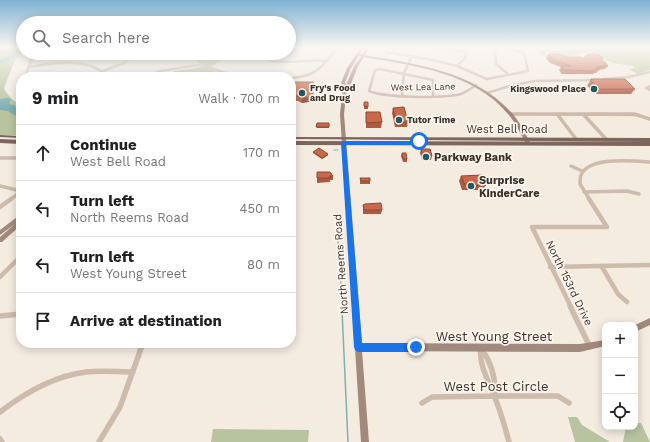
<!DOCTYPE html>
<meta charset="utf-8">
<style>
:root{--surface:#fff;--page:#f2f2f2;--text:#202124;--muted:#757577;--line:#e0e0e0}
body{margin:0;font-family:"Work Sans",sans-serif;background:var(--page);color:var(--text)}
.controls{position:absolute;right:12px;bottom:12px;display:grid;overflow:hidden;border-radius:8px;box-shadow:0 2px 10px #0003}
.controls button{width:36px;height:36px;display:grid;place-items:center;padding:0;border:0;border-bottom:1px solid var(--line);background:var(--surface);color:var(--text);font:20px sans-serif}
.stop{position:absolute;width:12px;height:12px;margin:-9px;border:3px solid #1a73e8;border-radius:50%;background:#fff}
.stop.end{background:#1a73e8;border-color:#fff;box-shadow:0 1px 4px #0008}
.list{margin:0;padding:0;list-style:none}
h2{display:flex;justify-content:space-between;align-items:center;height:52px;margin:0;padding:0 16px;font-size:17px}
h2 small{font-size:13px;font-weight:400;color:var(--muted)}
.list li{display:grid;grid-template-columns:26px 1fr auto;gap:12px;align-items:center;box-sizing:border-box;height:56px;padding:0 16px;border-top:1px solid var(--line)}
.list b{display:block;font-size:15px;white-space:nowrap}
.list p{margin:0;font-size:13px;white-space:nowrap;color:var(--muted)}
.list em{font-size:13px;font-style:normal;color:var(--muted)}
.icon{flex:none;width:22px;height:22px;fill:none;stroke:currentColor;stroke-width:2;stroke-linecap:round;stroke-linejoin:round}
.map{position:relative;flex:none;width:650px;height:442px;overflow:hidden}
.search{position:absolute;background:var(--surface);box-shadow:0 2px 10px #0003;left:16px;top:16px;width:280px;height:44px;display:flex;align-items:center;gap:10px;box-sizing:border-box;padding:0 14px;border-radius:22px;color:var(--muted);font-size:15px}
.panel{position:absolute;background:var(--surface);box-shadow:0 2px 10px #0003;left:16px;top:72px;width:280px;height:276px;border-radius:16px}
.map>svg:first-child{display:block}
.green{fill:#b8c4a0}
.water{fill:#7fb0b2}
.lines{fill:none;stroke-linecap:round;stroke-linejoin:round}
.stream-far1{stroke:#7fb0b2;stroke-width:1}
.stream{stroke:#7fb0b2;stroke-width:1.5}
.street-far3{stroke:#cdbbac;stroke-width:2.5}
.street-far2{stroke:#cdbbac;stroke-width:3.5}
.street-far1{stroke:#cdbbac;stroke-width:4.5}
.street{stroke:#cdbbac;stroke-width:5.5}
.secondary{fill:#a18a7d;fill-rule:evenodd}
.primary{fill:#7d675c;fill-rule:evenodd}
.wall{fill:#ac5a40}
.shaded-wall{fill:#8c4a34}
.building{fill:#c8694b;stroke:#8c4a34}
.route{fill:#1a73e8}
.poi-dot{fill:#1f5a5e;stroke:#fbf5ee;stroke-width:1.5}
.labels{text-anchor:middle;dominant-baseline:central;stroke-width:3.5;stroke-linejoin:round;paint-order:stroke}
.far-street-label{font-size:9px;fill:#3b302b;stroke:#fbf5ee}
.far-poi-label{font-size:9px;font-weight:bold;fill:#3b302b;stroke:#fbf5ee;text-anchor:start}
.street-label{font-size:11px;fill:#3b302b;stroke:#fbf5ee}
.poi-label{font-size:11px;font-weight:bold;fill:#3b302b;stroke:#fbf5ee;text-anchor:start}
.near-street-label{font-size:13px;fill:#3b302b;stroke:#fbf5ee}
</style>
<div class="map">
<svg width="650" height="442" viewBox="0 0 650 442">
<rect width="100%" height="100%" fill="#f4ebe1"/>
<path class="green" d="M0 47H23V53L15 60 4 88C6 94 15 103 21 105V135H0Z
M536 47H546L550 51C562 52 572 49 584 47 604 45 630 47 650 47V70L638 74 629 69 635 68 633 66 613 63 589 52 571 56H556V54L545 51 546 55H540V50L536 49Z
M193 53H234L210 67 217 70 208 77H172L174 71 191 69 207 65Z
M568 417H577L582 425 610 442H575Z
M635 423H641L650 442H623L626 427H635Z
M213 429 309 430 308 442H211Z"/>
<path class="water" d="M7 47H23V51L8 61 0 63V60L10 54 8 53 0 54V50Z
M7 98 11 99 9 104 15 105 16 109H21V116H16L8 111 0 110V99Z"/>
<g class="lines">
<path class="stream-far1" d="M334 150H338
M338 241 342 300"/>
<path class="stream" d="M342 310 348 442"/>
<path class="street-far3" d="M289 47H291
M322 47 336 49
M389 47 386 52 433 60 457 66 487 79 528 71 524 53 501 47
M438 47 466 52
M495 47 496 64 508 74
M111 53 140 56 192 54
M192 53C208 76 247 76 272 77
M255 53C273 69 304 58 327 61
M248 58 257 55
M457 66 465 58 467 47
M28 67C53 63 89 56 108 77
M103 71 124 63 133 56
M25 77 32 58 39 53
M146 77 160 71 205 64
M291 78C318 76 322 66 338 47
M603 79 629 77 650 72
M650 86 646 88 650 90
M487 93 513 85 535 81 596 80
M402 95 404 73 412 56
M433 95V80L380 69 375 70 369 91C387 98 437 98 457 95 464 94 470 89 476 85
M511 114 637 115"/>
<path class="street-far2" d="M511 114H634L650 119
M557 114 576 139
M583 114 606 139
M0 158H21
M571 166 582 171
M0 186 21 191
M584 192 627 191 639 194
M10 200 21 191
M590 200 580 184C580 181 580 177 581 175 589 156 634 161 650 162"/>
<path class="street-far1" d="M0 207 11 199
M550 267 650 265
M602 267 618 294 627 302
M0 277 21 256
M571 307 532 227H607L589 199"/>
<path class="street" d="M570 306 590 347
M0 316 21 314
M481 348C478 365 490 383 495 398 501 412 505 427 509 442
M481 348C491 362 496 379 495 396
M422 403 432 397 495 396H558L569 403
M0 412C26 392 54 376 86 372 102 370 118 372 133 372
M0 439 2 442
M99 442 120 407 143 343"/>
<path class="secondary" d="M361 47H364L360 54 362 55 367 47H370L365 55C416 64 473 71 510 111 519 120 525 133 531 144L529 145H527C521 135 516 123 508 114 473 72 414 66 364 57L358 66 351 84 347 87 344 114 362 343 580 344 605 340V346L580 352 362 351 369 442H361L340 114 343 86 341 83 347 68ZM359 56 361 57 354 66 347 83 346 84 345 83 351 68Z
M21 214V219L19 220H21V225L2 242H0V237L15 224 0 235V230Z
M650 318V325L635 332V325Z"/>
<path class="primary" d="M0 135 21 136V138L0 137Z
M291 137 650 138V142L291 139Z
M0 139 21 140V144L0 143Z
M291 141 650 142V146L291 145Z"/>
</g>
<path class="wall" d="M548 54 602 62 608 66 605 69 599 70 596 73H594L593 74H562L559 70 561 67 550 63 546 58Z
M591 79 635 89 631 94H597L587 86Z
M291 82H313V101L302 103 298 101H291Z
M364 102H368V109H364Z
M393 108 408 122 407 127H395L392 113Z
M366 112 382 122 381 128H366Z
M317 123H329V128H317Z
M421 149 432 156 431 160H422L420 153Z
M313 152 328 155 322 159 313 153Z
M402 153 407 159V162H403L401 156Z
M317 172 333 176V180H330V182L317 183Z
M461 176 486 185 483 190H462L459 181Z
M360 178 370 181V184H360Z
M363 205 382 210 381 214H363Z"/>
<path class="shaded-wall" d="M313 82V101L302 103V98Z
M328 154V155L322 159V158Z"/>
<path class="building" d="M548 54H558L567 57H581L583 59 588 54H598L603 59 602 62H605L608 66H599L600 67H596L599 69 595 70 596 71 564 70 561 66H571L552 59Z
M591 79H625L635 89H600L590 80H592Z
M291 82H313V96L302 98 298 96H291Z
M364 102H368V107L364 106Z
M404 107 408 122H396L393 108Z
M366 112H380L382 122 366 123Z
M317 123H329V127H316Z
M319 148 328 154 322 158 313 152Z
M421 149H430L432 156H423Z
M402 153H406L407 159H403Z
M317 172H330L333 176H330V178H317Z
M482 175 486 185H465L461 176Z
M360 178H370V181H361Z
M381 203 382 210H364L363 205 365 204Z"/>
<linearGradient id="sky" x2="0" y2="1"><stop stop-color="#7eb2d2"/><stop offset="0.43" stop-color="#faf6f2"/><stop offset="1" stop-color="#faf6f2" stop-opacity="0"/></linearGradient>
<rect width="650" height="109" fill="url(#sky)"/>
<path class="route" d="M419 139 421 141 413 145H346L362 343H416L418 344 420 347 418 350 416 352H358L355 350 354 347 341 143 344 141H413Z"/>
<g class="poi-dot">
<circle cx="594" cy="89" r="4"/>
<circle cx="302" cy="93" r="4"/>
<circle cx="399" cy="120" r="4"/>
<circle cx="426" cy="157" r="4"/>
<circle cx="471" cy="186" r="4"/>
</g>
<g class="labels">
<g class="far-street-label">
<text transform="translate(423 87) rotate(-1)">West Lea Lane</text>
</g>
<g class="far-poi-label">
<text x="310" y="88">Fry's Food<tspan x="310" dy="10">and Drug</tspan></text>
<text x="586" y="89" text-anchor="end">Kingswood Place</text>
<text x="407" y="120">Tutor Time</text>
</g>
<g class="street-label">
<text x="507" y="129">West Bell Road</text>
<text transform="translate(341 264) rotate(-94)">North Reems Road</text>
<text transform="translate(569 283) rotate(64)">North 153rd Drive</text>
</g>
<g class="poi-label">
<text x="434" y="157">Parkway Bank</text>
<text x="479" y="180">Surprise<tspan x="479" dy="13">KinderCare</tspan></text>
</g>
<g class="near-street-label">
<text x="494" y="336">West Young Street</text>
<text x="496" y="386">West Post Circle</text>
</g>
</g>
</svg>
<div class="controls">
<button>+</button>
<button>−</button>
<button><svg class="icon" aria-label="locate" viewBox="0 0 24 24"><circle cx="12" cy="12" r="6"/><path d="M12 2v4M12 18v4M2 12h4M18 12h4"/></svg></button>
</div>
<div class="stop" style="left:419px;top:141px"></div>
<div class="stop end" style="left:416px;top:347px"></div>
<div class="search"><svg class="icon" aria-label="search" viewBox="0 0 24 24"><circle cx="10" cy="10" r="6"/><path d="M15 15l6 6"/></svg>Search here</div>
<section class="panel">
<h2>9 min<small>Walk · 700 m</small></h2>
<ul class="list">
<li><svg class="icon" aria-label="ahead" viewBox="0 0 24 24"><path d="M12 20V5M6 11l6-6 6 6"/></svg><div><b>Continue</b><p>West Bell Road</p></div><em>170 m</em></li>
<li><svg class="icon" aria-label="left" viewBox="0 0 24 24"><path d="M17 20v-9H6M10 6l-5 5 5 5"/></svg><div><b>Turn left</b><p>North Reems Road</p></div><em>450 m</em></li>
<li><svg class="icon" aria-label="left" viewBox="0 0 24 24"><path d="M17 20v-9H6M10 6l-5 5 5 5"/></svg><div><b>Turn left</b><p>West Young Street</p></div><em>80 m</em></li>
<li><svg class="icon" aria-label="arrive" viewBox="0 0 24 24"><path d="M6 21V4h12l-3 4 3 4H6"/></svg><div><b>Arrive at destination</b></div></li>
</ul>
</section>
</div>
